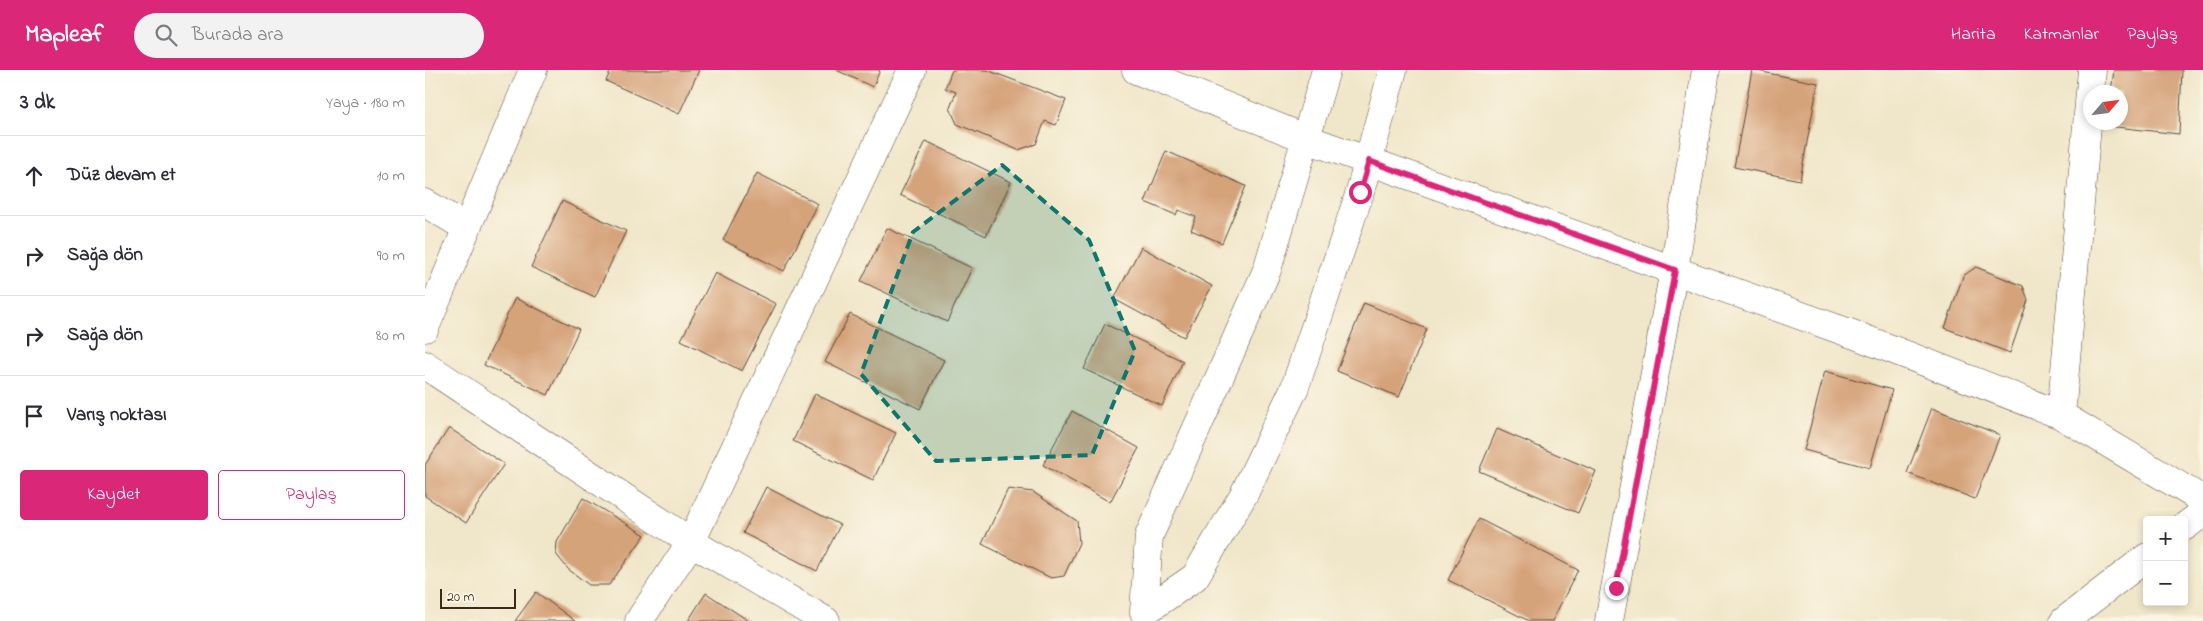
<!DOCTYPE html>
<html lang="tr">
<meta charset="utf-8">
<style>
:root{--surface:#fff;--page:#f2f2f3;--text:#2b2b33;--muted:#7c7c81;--line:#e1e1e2;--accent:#db2777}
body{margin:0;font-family:"Indie Flower",sans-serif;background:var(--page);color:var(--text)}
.controls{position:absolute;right:15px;bottom:15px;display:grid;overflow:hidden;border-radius:5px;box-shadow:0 2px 8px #0003}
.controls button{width:45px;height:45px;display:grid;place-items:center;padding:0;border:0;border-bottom:1px solid var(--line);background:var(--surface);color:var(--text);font:25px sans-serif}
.compass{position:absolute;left:1658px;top:15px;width:45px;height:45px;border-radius:50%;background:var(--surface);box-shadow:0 2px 8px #0003;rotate:62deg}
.scale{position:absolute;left:15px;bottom:12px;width:76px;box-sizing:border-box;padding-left:5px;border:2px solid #3b2a1e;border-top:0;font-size:14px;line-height:18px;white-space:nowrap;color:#3b2a1e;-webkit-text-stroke:4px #fcf5e5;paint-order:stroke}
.stop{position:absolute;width:15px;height:15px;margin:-11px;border:4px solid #db2777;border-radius:50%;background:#fff}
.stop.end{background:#db2777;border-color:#fff;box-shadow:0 1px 5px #0008}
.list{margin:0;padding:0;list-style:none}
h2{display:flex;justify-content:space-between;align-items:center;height:65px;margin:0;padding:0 20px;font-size:21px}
h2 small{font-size:16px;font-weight:400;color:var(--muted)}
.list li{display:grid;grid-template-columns:32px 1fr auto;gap:15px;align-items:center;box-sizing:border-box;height:80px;padding:0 20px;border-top:1px solid var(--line)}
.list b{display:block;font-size:19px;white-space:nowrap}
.list em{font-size:16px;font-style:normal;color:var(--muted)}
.actions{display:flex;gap:10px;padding:15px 20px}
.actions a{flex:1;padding:11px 0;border:1px solid var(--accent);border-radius:5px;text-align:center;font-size:18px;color:var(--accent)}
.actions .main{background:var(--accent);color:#fff}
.icon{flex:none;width:28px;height:28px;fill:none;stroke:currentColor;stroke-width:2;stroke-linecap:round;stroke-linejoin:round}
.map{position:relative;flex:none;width:1778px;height:551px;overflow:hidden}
header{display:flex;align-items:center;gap:30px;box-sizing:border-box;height:70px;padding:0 25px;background:var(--accent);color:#fff}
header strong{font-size:24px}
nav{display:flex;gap:28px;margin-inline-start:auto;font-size:18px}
.search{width:350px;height:45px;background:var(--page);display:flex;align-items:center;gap:12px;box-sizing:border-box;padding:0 18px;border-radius:28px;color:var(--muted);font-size:19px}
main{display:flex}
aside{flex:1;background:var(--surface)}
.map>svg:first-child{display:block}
.building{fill:#d5a37a}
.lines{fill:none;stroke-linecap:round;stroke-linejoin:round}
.minor-casing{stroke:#564638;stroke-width:29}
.minor{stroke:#fff;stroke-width:28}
.route{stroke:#db2777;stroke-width:6}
.marked{fill:#0f766e;fill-opacity:0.2;stroke:#0f766e;stroke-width:4;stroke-dasharray:10 6;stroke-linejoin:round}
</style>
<header>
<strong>Mapleaf</strong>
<div class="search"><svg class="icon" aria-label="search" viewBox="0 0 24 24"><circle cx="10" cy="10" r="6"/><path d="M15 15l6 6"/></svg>Burada ara</div>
<nav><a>Harita</a><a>Katmanlar</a><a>Paylaş</a></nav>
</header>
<main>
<aside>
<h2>3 dk<small>Yaya · 180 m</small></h2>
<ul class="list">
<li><svg class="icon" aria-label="ahead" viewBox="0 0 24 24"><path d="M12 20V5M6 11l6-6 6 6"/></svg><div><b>Düz devam et</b></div><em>10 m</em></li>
<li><svg class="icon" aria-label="right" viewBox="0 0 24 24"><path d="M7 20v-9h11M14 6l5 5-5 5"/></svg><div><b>Sağa dön</b></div><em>90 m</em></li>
<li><svg class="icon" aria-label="right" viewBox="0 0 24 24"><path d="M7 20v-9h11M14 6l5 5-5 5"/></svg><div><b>Sağa dön</b></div><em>80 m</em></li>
<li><svg class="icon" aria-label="arrive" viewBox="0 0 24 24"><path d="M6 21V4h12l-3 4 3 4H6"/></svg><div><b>Varış noktası</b></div></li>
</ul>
<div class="actions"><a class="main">Kaydet</a><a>Paylaş</a></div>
</aside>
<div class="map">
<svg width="1778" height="551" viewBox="0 0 1778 551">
<rect width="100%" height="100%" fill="#fcf5e5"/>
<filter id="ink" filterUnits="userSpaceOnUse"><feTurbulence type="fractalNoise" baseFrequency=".02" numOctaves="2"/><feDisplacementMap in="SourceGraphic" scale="10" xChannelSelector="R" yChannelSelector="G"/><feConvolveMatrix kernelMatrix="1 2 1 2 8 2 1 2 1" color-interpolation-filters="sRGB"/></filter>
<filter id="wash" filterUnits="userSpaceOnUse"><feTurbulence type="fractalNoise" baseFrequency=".0096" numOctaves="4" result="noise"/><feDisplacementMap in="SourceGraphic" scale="20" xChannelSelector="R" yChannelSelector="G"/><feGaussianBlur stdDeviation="1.12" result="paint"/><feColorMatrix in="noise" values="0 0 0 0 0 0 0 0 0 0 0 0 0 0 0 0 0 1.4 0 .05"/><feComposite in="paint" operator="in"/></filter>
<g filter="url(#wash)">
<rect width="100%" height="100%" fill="#f0e6c9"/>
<g id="blocks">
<path class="building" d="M186 0H274L254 44 181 11Z
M411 0H455L448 17Z
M527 0H562L641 30 631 55 620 51 611 74 593 80 532 54 525 38 531 22 520 18Z
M1327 0 1393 13 1375 110 1309 97Z
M1689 0H1757L1754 64 1682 56V52H1696V22H1686Z
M501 71 586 112 561 166 475 125Z
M741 81 821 116 797 173 766 160 771 147 753 140 751 145 720 132Z
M332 103 393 134 359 201 298 170Z
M137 131 201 161 170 227 106 197Z
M462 158 547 198 522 252 436 211Z
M716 177 787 216 759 267 689 229Z
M1551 197 1598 216 1603 230 1585 283 1520 258 1538 206Z
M290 203 351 234 317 301 256 270Z
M90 228 154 259 123 325 59 295Z
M939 233 1002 259 974 327 912 301Z
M425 244 519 290 495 339 400 292Z
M680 254 758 291 737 336 659 299Z
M1400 301 1467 320 1445 398 1379 380Z
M390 324 471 363 448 410 368 371Z
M1507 338 1575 365 1550 429 1482 403Z
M647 341 714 378 685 432 618 395Z
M24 358 79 394 41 453 0 426V395Z
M1072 359 1171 401 1153 443 1054 401Z
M341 417 415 455 392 501 318 463Z
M583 419 608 422 652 451 654 473 639 506 626 508 557 474Z
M158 428 220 465 184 515H164L143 499 131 484 132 472Z
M1054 449 1153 500 1127 551H1104L1023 510Z
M111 522 150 551H90Z
M281 523 324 551H263Z"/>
</g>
</g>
<g filter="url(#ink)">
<use href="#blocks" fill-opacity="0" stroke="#564638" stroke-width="1"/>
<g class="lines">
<defs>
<path id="minor" d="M711 0 882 69 1430 265 1636 345 1778 430
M901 0 842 200 724 466 719 542 770 507 819 424 870 317 935 122 968 0
M0 133 42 158
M0 258 108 0
M0 295 266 472 401 551
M1636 345 1667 0
M1759 457 1778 443
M214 551 266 472 487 0
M1184 551 1249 200 1281 0
M1639 551 1722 487"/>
</defs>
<use href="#minor" class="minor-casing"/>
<use href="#minor" class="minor"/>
</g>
</g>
<g class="lines" filter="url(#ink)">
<path class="route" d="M935 122 944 91 1250 200 1191 518"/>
</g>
<path class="marked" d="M577 95 664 170 710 281 667 385 511 391 436 304 488 162Z"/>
</svg>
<div class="controls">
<button>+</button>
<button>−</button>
</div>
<svg class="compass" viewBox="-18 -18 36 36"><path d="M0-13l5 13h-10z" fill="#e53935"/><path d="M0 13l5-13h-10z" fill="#7c7c81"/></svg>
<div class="scale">20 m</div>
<div class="stop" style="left:935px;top:122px"></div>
<div class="stop end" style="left:1191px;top:518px"></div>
</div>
</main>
